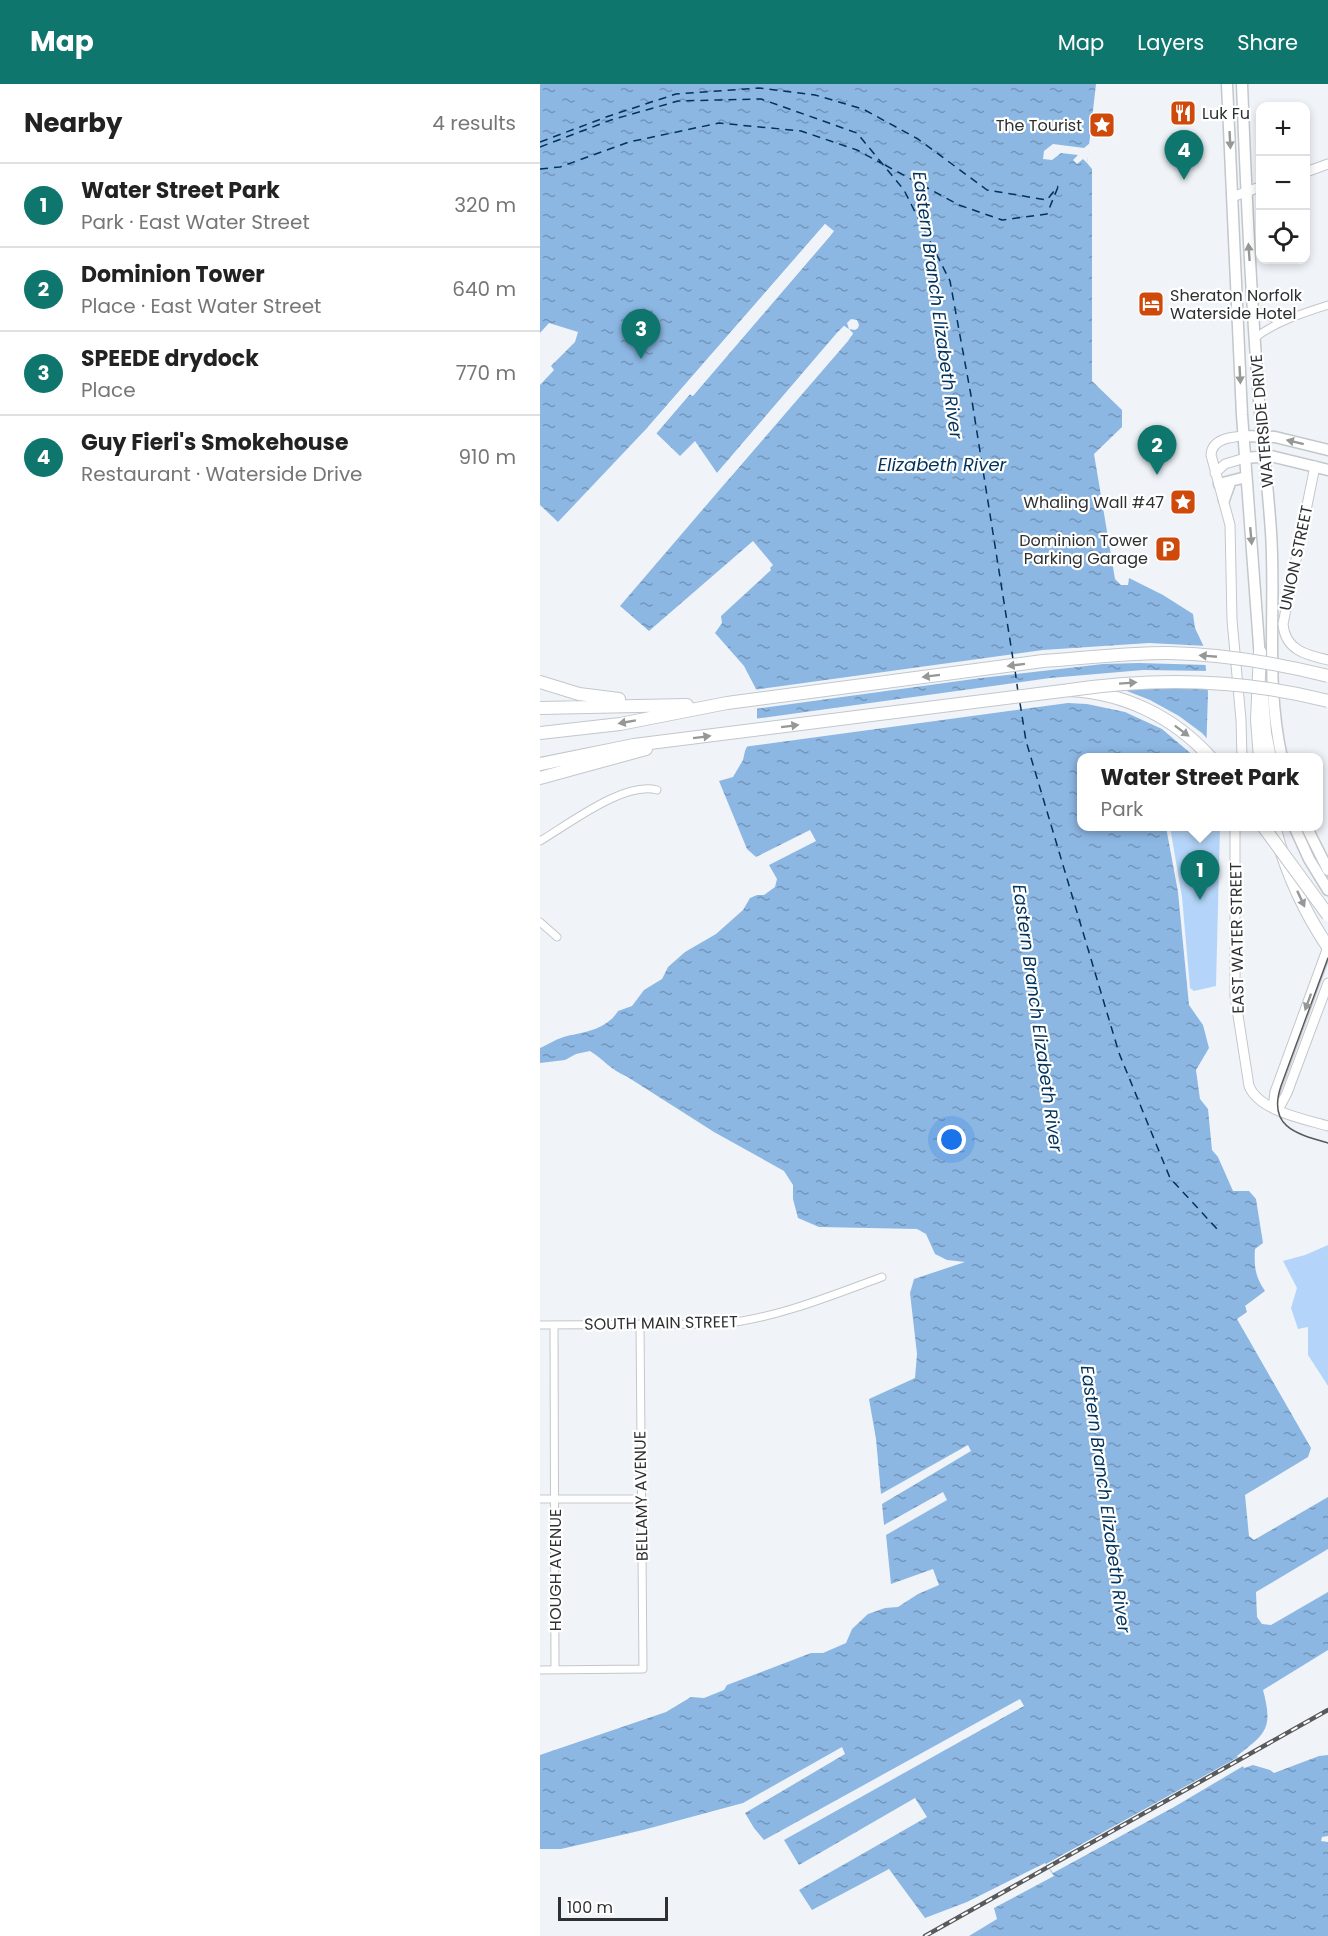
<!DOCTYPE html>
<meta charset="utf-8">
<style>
:root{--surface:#fff;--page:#f6f6f6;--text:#222;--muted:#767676;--line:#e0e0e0;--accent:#0f766e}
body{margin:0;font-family:Poppins,sans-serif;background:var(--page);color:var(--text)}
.controls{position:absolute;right:18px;top:18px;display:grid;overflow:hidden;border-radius:12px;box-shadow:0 3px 9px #0003}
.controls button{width:54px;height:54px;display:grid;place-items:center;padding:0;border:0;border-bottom:2px solid var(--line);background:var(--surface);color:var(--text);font:30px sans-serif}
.scale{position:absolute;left:18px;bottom:15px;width:110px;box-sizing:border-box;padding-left:6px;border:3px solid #2e3031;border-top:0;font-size:16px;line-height:21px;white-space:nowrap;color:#2e3031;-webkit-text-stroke:4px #fff;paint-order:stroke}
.you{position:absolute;left:412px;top:1056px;width:21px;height:21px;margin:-15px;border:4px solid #fff;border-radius:50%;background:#1a73e8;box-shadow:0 0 0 9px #1a73e833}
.badge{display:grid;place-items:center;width:39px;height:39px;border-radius:50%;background:var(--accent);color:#fff;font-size:20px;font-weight:700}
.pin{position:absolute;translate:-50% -50px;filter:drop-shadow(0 2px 3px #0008)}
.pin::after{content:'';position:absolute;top:32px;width:21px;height:18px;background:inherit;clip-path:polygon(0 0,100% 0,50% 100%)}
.popup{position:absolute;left:537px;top:669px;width:246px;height:78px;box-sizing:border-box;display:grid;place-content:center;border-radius:12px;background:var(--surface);filter:drop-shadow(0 2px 4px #0005);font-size:20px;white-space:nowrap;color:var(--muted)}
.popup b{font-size:22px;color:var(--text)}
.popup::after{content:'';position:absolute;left:50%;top:100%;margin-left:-12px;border:12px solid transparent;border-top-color:var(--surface)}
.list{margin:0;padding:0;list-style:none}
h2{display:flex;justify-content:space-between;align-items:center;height:78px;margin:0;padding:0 24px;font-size:26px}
h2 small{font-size:20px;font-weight:400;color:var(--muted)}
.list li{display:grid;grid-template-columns:39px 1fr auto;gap:18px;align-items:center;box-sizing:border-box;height:84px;padding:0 24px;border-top:2px solid var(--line)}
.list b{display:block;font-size:22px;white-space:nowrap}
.list p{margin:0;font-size:20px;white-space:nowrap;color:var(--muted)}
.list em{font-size:20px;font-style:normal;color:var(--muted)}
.icon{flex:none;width:33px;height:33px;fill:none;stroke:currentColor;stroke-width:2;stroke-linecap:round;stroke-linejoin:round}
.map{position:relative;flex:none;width:788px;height:1852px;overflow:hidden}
header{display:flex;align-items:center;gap:36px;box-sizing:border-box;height:84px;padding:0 30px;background:var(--accent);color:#fff}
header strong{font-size:28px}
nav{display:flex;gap:33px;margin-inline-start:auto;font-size:21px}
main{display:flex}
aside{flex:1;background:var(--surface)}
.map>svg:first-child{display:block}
.green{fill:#b4d5f9}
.water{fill:url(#water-ripples)}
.pier{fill:#f0f4f9}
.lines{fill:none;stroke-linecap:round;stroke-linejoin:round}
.ferry{stroke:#01325b;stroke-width:1.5;stroke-dasharray:8 6;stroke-linecap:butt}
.street-casing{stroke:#c2c7cb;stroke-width:9}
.secondary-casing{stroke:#c2c7cb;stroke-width:11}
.primary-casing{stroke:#c2c7cb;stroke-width:13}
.highway-casing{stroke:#c2c7cb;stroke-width:14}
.street{stroke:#fff;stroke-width:7}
.secondary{stroke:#fff;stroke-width:9}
.primary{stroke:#fff;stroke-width:10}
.highway{stroke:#fff;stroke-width:12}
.tram{stroke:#585a5c;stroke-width:1.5}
.rail-casing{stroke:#585a5c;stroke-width:4.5}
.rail{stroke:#fff;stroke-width:2;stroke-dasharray:7;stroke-linecap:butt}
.highway-bridge-casing{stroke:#c2c7cb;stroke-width:14;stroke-linecap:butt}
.highway-bridge{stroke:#fff;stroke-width:12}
.oneway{fill:#969898}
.labels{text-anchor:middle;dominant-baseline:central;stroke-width:4.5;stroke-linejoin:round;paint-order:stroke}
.poi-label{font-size:16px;fill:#2e3031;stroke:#fff;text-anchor:end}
.street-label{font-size:16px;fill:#2e3031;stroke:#fff}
.water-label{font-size:18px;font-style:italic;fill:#01325b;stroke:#fff}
</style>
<header>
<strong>Map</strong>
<nav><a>Map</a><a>Layers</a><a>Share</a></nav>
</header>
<main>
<aside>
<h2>Nearby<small>4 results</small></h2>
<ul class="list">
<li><span class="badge">1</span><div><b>Water Street Park</b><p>Park · East Water Street</p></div><em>320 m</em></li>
<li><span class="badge">2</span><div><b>Dominion Tower</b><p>Place · East Water Street</p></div><em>640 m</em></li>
<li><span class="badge">3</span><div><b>SPEEDE drydock</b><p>Place</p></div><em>770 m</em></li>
<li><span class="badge">4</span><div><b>Guy Fieri's Smokehouse</b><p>Restaurant · Waterside Drive</p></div><em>910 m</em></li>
</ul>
</aside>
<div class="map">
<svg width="788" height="1852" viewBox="0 0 788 1852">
<defs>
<pattern id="water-ripples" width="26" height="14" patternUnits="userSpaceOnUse" patternTransform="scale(1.5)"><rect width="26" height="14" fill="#8cb7e3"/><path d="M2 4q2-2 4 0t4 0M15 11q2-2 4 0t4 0" fill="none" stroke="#7395b9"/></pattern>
</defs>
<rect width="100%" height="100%" fill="#f0f4f9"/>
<path class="green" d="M630 743H680L676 902 654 907 650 904 642 813Z
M788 1161V1302L768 1271V1243L758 1245 751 1224 757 1204 743 1177 765 1171Z"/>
<path class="water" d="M0 0H556L547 79 552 85V297L582 326V343L554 370 575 495 581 501H588L589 494 623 511 653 530 655 544 664 563 668 609 666 673 542 674V742L626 743 638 808 649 921 663 941 669 964 656 986 660 1015 668 1025 672 1066 678 1073 693 1107H709L716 1115 723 1159 715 1165C714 1182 715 1193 725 1207L705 1222 707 1228 697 1235 771 1364 768 1373 705 1411 709 1452 714 1456 788 1413V1465L716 1508 717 1533 722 1540 731 1541 788 1508V1566L723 1606C733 1644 727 1649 697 1672L704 1684 713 1681 730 1686 734 1689 779 1672 788 1671V1752L782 1753 781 1757 788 1758V1852H429L457 1835 454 1824 514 1792 505 1779 427 1818 385 1834 349 1785 272 1826 259 1806 387 1733 375 1714 259 1781 244 1756 484 1622 480 1615 224 1756 214 1744 205 1729 305 1670 302 1663 203 1719 103 1746 21 1765H0V1671L126 1628 151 1613 164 1614 184 1606 187 1601 271 1569H283L306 1559 312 1545 328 1530 345 1524 358 1523 378 1510 399 1501 393 1485 351 1500 346 1451 407 1416 403 1408 344 1441 342 1420 431 1367 428 1361 341 1410 336 1355 329 1315 375 1294 377 1270 370 1209 374 1195 425 1178 407 1176 395 1170 386 1150 377 1145 279 1143 258 1134 253 1115V1101L244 1087 174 1048 86 992C72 987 63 975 50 967L36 970 25 976 0 979V964C9 960 18 954 27 952 46 948 67 945 78 927L92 922 104 906 122 895 128 883 145 868 176 850 203 826 210 814 217 811H224L235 803 237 795 229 781 276 757 270 746 216 773 207 765 179 697 193 693 203 676 205 667 217 640V607L204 582 175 549 182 539 181 532 231 486 230 484 233 481 213 457 109 547 80 522 313 250 304 242 297 249 177 389 155 357 140 372 116 349 150 310 153 312 290 152 293 147 285 140 108 343 18 438 0 421V301L14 286 11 282 35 258 38 248 9 239 0 249Z"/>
<path class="pier" d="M550 59 547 79 543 75 537 80 533 76 538 71 521 69 512 76 503 75 504 67 513 60 544 64Z
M285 140 294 147 290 152 152 312 150 310 116 350 114 347 148 308H152L288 150 290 148 285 144 111 345 108 343Z
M311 235 317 236 319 241 318 244 315 246 309 245 313 249 308 257 187 397 184 395 305 255 309 250 304 246 180 391 177 389 297 249 304 242 309 245 307 239Z
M609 559 667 562 668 581 599 579 563 580 441 594 214 625 213 606 503 566Z
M603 586 669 587 670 602 588 603 587 607 610 616 639 632 662 649 670 658 669 674 645 653 606 629 574 620 600 629 637 650 661 673H655L622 645 585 628 547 620 528 619 203 663 214 639V635L510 594Z
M700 1672 705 1681 634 1723 513 1789 506 1780Z"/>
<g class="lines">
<path class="ferry" d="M0 58 69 32 136 10 219 4 275 11 323 25 378 55 447 106 507 116 518 102
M0 63 71 36 138 17 221 15 317 49 364 106 410 197 432 317 473 575
M345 81 419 121 462 136 507 130 520 98
M0 85 20 83 89 58 179 39 261 47 317 66 341 79
M475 586 478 608
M480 619 486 657 579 969 630 1094 678 1146"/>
<defs>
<path id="street" d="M713 225 735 235H748
M715 254C735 238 763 229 788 221
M0 757C29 740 84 697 117 706
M0 838 17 853
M0 1241 181 1240C237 1234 290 1212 342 1193
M14 1241 15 1586
M0 1415H101
M0 1586 103 1585 100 1240"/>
<path id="secondary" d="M766 88 788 80
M692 113 720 103
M775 382 743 540C745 566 766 571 788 576
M675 389 685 380 705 374
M702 674 701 636 692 536 690 441 671 371C672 355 690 353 704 352
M695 742V912L709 1002C719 1027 764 1035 788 1042
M733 1024 735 1008 788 863
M738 1026 747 1009 788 899"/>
<path id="primary" d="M687 0 702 331 720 575
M702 0C706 106 711 211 719 317 723 360 728 404 731 448 736 523 725 599 742 674
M704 352 735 353 788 366
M705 374 731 372 788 386
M679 400 706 393
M684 416 690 399
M723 612 726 649 731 674
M754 742 769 775 788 806
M766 742 788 786"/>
<path id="highway" d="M720 568 717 636 720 674
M0 598 39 610 79 615
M0 624 147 621
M0 649 80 640 187 619 503 577
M0 680 94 661 530 606C585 609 634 633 671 674
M0 694 106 665
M734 742C745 785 763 826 788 863"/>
</defs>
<use href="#street" class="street-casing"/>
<use href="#secondary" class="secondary-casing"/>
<use href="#primary" class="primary-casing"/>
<use href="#highway" class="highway-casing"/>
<use href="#street" class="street"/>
<use href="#secondary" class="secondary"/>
<use href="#primary" class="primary"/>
<use href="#highway" class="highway"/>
<path class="tram" d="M788 874 741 1002C727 1043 757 1050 788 1059"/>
<defs>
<path id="rail" d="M385 1852 788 1626"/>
</defs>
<use href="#rail" class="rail-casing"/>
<use href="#rail" class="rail"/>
<defs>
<path id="highway-bridge" d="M503 577C544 574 586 569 628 569 682 570 736 579 788 592
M530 606C617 593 703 595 788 617
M723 742 788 831"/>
</defs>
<use href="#highway-bridge" class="highway-bridge-casing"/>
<use href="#highway-bridge" class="highway-bridge"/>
</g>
<defs><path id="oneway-solid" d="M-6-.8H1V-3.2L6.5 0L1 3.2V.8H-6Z" transform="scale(1.5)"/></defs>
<g class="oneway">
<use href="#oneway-solid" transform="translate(690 56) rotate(87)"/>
<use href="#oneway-solid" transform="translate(709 168) rotate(-94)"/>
<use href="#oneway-solid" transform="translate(700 291) rotate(87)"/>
<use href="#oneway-solid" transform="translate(755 358) rotate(-166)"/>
<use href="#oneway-solid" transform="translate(711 452) rotate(85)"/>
<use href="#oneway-solid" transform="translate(668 572) rotate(-175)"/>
<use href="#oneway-solid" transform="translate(476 581) rotate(173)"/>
<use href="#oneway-solid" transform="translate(391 592) rotate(173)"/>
<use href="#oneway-solid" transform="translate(588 599) rotate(-4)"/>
<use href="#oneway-solid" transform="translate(87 638) rotate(170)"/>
<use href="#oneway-solid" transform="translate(250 642) rotate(-7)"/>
<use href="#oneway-solid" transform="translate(642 647) rotate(37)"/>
<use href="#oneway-solid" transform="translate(162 653) rotate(-7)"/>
<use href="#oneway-solid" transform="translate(761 815) rotate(65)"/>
<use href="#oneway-solid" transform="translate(768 918) rotate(110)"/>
</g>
<defs>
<symbol id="restaurant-square" viewBox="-11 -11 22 22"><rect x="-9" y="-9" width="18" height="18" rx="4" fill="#cf490b" stroke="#fff"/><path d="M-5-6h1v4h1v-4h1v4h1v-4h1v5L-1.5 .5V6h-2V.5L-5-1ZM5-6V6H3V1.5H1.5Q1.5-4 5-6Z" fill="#fff"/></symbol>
<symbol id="sight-square" viewBox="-11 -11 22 22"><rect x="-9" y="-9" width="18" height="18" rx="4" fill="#cf490b" stroke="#fff"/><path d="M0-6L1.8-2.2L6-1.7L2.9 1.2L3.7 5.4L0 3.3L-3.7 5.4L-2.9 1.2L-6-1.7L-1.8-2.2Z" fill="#fff"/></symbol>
<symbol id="hotel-square" viewBox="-11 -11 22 22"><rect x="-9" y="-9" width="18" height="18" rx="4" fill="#cf490b" stroke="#fff"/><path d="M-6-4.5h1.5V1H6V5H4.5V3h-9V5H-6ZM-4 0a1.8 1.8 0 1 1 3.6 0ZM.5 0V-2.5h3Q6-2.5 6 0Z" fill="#fff"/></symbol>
<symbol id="parking-square" viewBox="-11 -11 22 22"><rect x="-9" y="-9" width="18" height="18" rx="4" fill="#cf490b" stroke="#fff"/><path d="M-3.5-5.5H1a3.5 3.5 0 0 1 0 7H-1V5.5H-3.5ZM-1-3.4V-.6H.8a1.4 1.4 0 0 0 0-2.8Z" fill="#fff"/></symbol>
</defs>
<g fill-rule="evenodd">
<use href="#restaurant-square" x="628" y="14" width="30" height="30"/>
<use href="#sight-square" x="547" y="26" width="30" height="30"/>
<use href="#hotel-square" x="596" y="205" width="30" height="30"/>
<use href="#sight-square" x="628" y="403" width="30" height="30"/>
<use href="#parking-square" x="613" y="450" width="30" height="30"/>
</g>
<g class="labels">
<g class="poi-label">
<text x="662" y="29" text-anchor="start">Luk Fu</text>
<text x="542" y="41">The Tourist</text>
<text x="630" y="211" text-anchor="start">Sheraton Norfolk<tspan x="630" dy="18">Waterside Hotel</tspan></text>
<text x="624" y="418">Whaling Wall #47</text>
<text x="608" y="456">Dominion Tower<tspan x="608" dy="18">Parking Garage</tspan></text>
</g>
<g class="street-label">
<text transform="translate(722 337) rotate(-95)">WATERSIDE DRIVE</text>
<text transform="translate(756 474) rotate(-78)">UNION STREET</text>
<text transform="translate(697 854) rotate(-91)">EAST WATER STREET</text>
<text transform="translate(121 1239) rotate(-1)">SOUTH MAIN STREET</text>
<text transform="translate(101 1412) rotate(-91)">BELLAMY AVENUE</text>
<text transform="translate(15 1486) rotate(-90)">HOUGH AVENUE</text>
</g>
<g class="water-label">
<text transform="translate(398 221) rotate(82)">Eastern Branch Elizabeth River</text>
<text x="402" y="380">Elizabeth River</text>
<text transform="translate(498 934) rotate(82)">Eastern Branch Elizabeth River</text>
<text transform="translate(566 1415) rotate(82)">Eastern Branch Elizabeth River</text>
</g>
</g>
</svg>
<div class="controls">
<button>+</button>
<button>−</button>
<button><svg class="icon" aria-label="locate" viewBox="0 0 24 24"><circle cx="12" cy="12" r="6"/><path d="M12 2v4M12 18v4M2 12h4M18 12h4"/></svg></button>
</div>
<div class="scale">100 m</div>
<div class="you"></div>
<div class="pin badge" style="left:660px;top:816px">1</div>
<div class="popup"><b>Water Street Park</b>Park</div>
<div class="pin badge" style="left:617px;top:391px">2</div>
<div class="pin badge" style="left:101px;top:275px">3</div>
<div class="pin badge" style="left:644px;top:96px">4</div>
</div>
</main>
